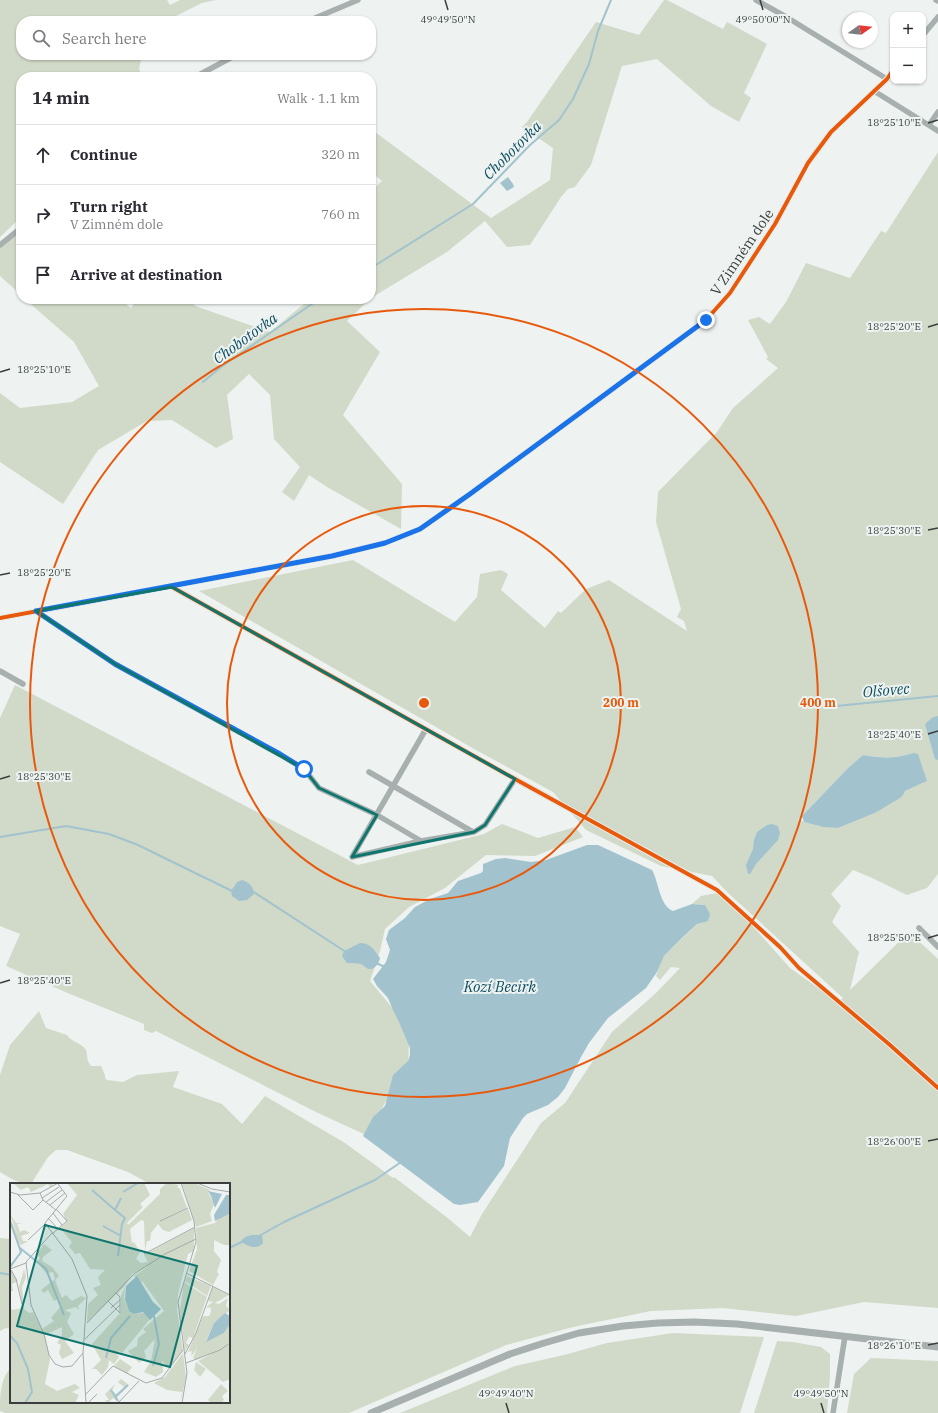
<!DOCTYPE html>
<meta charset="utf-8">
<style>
:root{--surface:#fff;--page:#f7f7f7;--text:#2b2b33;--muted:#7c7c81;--line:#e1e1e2}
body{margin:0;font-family:"IBM Plex Serif",serif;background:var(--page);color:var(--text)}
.controls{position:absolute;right:12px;top:12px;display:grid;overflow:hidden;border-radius:8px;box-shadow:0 1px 3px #0004}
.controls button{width:36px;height:36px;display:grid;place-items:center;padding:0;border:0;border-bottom:1px solid var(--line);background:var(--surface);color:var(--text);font:20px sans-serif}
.compass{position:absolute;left:842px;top:12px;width:36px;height:36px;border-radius:50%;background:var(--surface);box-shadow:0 1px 3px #0004;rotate:75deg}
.stop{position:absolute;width:12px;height:12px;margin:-9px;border:3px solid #1a73e8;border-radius:50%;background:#fff}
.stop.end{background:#1a73e8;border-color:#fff;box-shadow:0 1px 4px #0008}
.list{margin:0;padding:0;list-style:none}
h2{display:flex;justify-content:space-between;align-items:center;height:52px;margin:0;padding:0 16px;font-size:17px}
h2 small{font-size:13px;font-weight:400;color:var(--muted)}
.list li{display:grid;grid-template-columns:26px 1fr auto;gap:12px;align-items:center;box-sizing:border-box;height:60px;padding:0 16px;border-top:1px solid var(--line)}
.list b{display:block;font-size:15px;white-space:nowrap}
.list p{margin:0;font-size:13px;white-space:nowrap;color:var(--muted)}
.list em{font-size:13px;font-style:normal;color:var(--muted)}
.icon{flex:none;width:22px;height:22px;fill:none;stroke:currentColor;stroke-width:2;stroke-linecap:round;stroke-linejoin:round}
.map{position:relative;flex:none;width:938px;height:1413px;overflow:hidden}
.search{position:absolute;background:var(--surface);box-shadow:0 1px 3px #0004;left:16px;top:16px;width:360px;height:44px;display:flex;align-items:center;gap:10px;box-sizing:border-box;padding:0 14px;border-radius:16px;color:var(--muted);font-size:15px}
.panel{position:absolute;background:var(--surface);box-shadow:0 1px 3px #0004;left:16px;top:72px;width:360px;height:232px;border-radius:16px}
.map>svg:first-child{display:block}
.green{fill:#d1dac8;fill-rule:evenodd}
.water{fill:#a2c3ce}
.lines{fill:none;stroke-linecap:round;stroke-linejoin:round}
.stream{stroke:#a2c3ce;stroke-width:2}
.minor{stroke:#a7afaf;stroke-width:5.5}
.tertiary{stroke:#a7afaf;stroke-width:7}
.cycleway-casing{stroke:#edf3f1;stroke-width:6}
.cycleway{stroke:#e8590c;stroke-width:4}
.route{stroke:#1a73e8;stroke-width:5}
.marked{fill:none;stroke:#0f766e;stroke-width:3;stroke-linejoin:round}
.ticks{fill:none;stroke:#3a3d3c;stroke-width:1.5}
.ring{fill:none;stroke:#e8590c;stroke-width:2}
.labels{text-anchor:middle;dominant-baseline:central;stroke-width:4;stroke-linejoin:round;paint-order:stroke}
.street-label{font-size:14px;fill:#3a3d3c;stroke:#edf3f1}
.water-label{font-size:15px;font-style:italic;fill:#104e62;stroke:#edf3f1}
.inset-river{fill:none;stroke:#a2c3ce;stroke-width:2}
.inset-road{fill:none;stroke:#a6aaa8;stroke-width:1}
.view{fill:#0f766e;fill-opacity:0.15;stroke:#0f766e;stroke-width:2}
.inset-edge{fill:none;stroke:#3a3d3c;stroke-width:2}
.ticks-label{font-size:10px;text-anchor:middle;fill:#3a3d3c;stroke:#edf3f1;stroke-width:4;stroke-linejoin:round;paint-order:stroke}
.centre{fill:#e8590c;stroke:#edf3f1;stroke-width:2}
.ring-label{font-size:12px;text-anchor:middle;font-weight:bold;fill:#e8590c;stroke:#edf3f1;stroke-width:4;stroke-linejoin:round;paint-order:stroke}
</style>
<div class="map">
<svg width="938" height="1413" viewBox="0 0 938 1413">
<rect width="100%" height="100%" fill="#eef2f0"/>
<path class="green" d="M0 0H167L170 5 180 0H216L202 3 166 21H21V55H142L139 69 143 77H21V217L0 237Z
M664 0H667L723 29 727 22 767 44 744 93 751 98 739 122 711 106 657 59 622 66 591 165 575 187 568 189 561 197 530 245 507 247 485 221 447 252 371 298V191L382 181 371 172V129L491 218 550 180 553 148 522 127 527 122 596 22 639 35Z
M938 152V874L927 888 907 895 870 877 853 870 831 894 841 906 832 922 859 952 850 990 909 932 938 959V1308L864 1302 796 1316 723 1308 651 1311 573 1327 506 1345 349 1413H5L0 1411C0 1398 0 1378 11 1368V1402H229V1184H150L128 1172 67 1150H56L48 1157 31 1184C19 1184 10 1178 0 1172V1075L10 1045 39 1011 46 1028 67 1035C71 1042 82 1043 86 1050 88 1056 86 1060 91 1066H101L105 1075V1078L107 1080 123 1082 137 1075 179 1071 173 1087 222 1104 242 1124 265 1096 345 1143 393 1178 394 1177 449 1219 470 1237 482 1214 541 1123 565 1103 612 1032 656 993 680 968 671 967 660 980 656 976 661 962 664 956 697 924 708 920 705 905 692 904 701 896 717 893 749 922 790 968 838 1002 843 998 727 892 712 876 661 866 586 830 553 792 476 750 199 591 353 560 455 622 477 597 480 574 501 570 508 574 501 590 545 628 558 611 561 613 586 589 609 580 687 631 684 621 677 617 681 609 656 522 658 492 717 432 733 408 778 368 766 359 768 357 748 320 759 317 770 324 786 302 806 263 850 278 881 231 886 233ZM913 753 927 781 905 791 875 813 838 828 819 826 798 820 848 768 863 755C882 758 894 759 913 753Z
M21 230V295L0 276V247Z
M25 299H120L131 308 137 299H185L198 307 270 332 310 299H370L347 321 380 352 343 415 402 484 401 529 327 487 309 475 294 501 282 492 300 467 274 439 270 395 249 374 227 395 233 439 216 448 172 420 147 421 98 450 63 504 0 462V393L20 408 72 402 99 386 74 342Z
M15 685 358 865 484 834 502 824 538 838 575 827 583 837 535 856 486 855 445 888 409 907 385 929 380 951 370 981 400 1017 409 1044 408 1064 366 1135 318 1113 156 1031 152 1033 144 1030V1024L70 994 6 966 20 934 0 926V718Z
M0 1238 11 1239V1329L6 1328 0 1331Z
M673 1333 764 1337 740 1413H400L515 1366 564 1355 607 1343Z
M777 1341 793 1342 821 1347 830 1354V1376L827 1413H754Z
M871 1358 938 1361V1413H847L854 1374Z"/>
<path class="water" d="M508 177 513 184 514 187 507 191 500 183Z
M938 716V760L935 759 925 724 933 717Z
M913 753 918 754 927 781 905 791 903 795 900 798 875 813 838 828 823 827 804 822 802 816 848 768 863 755C882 758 894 759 913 753Z
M772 824 778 826 780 833 778 840 756 864 750 874H748L746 865 753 849 754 840 757 832 767 825Z
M587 845H598L652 870C659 882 659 905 673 911L692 904 705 905 710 914 708 921 697 924 684 936 664 956 657 972 646 988 608 1018 589 1043 581 1057 565 1088 558 1097 548 1105 527 1114 523 1118 510 1138 504 1166 478 1202 460 1205 454 1204 363 1136 373 1117 385 1106 393 1075 408 1061 410 1055V1048L399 1022 393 1010 388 998 377 986 373 979 386 962 390 950 386 939 389 930 405 918 415 907 430 899 448 893 458 881 481 873 483 871V864L496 859 505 858 531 862 546 860Z
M242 880C249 882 254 887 254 894L247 900 239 901 232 896 231 891 237 882Z
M360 943C371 943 374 950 380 958 379 963 375 970 369 969 366 969 364 965 361 964 357 963 351 963 347 963L342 956 344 951Z
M251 1235H262L263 1243C258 1250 247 1247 241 1241L245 1237Z"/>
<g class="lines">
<path class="stream" d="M371 268 473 204 530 145 559 120 573 99 589 64 598 31 611 0
M203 382 221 367 319 299
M836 706 938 696
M0 837 66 826 109 834 138 845 232 891
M252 891 346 952
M376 963 385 967
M259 1236 284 1222 375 1180 401 1162
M229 1248 244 1241
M0 1273 11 1275"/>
<path class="minor" d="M756 0 788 18 887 79
M936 0 938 1
M308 21 358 0
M923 35 938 17
M195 77 236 55
M874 91 938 131
M929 125 938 112
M0 245 21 228
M172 587 515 779 717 890 780 947 799 968 890 1045 938 1088
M36 611 115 664 279 754 304 769 319 788 377 815 421 841 474 832 485 825 515 779
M0 618 332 556 385 543 420 529 470 494 706 320 730 293 775 224 808 163 831 132 887 79 893 70
M0 671 23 684
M369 772 473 832
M421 841 352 857 426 729
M919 928 938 947
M833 1413 845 1336"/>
<path class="tertiary" d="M371 1413 510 1354 544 1343 579 1333 623 1326 658 1323 694 1322 737 1324 938 1347"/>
<defs>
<path id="cycleway" d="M172 587 515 779 717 890 780 947 799 968 890 1045 938 1088
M0 618 332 556 385 543 420 529 470 494 706 320 730 293 775 224 808 163 831 132 887 79 893 70"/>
</defs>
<use href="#cycleway" class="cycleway-casing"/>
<use href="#cycleway" class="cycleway"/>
</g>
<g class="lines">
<path class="route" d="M304 769 280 754 115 664 36 611 332 556 385 543 420 529 470 494 706 320"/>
</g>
<path class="marked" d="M172 587 515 779 485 825 474 832 352 857 377 815 319 788 304 769 115 664 36 611Z"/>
<path class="ticks" d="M445 0 448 10M760 0 763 10M928 123 938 120M928 327 938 324M0 372 10 369M928 530 938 528M0 575 10 573M928 734 938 731M0 779 10 776M928 938 938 935M0 983 10 980M928 1141 938 1139M928 1345 938 1343M506 1403 509 1413M821 1403 824 1413"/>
<g class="ring">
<circle cx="424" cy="703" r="197"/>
<circle cx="424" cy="703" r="394"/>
</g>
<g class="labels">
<g class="street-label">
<text transform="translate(742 252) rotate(-56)">V Zimném dole</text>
</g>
<g class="water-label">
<text transform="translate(512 150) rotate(-45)">Chobotovka</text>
<text transform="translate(245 338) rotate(-36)">Chobotovka</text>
<text transform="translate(886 690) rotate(-5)">Olšovec</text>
<text x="500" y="986">Kozí Becirk</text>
</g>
</g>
<g transform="translate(10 1183)">
<rect width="220" height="220" fill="#eef2f0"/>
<path d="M3 0H42L43 2 40 4 38 1 21 9 18 4 11 7ZM57 0H134L140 12 130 21 133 24 117 40 118 42 150 11V6L157 0 169 2 167 4 170 6 177 25 149 38 178 26 182 37 159 49 153 47 148 41 141 50 140 58H137L135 68 134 38 131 37 120 46 122 60 124 59 130 69 126 76 131 80 138 79 134 72 184 45V68L178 71 168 111 167 127 173 167 159 185 152 178 153 189 146 194 134 189 141 178 145 156 134 168 136 174 129 180 118 168 127 163 128 155 136 149 133 146 154 128 132 98V100L124 93 140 82 122 91 114 104 77 139 78 121 88 112 83 105 91 102 88 94 95 87 80 86 70 70 64 71V69L59 64 62 59 50 45 57 39 53 31 67 12ZM172 0H184L200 7 198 9 204 21 200 31 202 38 186 44ZM220 29V62H214L204 57V68L211 77 207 89 209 91 203 102 179 88 187 66 186 45 205 40 211 32ZM0 31 6 40 13 41H7L10 49 14 47 20 50 11 53 13 58H18L11 62 9 59 12 69 0 85 8 98 2 101 3 108H0V82L10 70 0 35 8 52ZM34 61 42 67 33 74 32 78 42 84 49 93 45 97 52 115 56 112 62 118 71 113 76 115 68 123 69 127 66 124 55 127 61 130 57 139 64 151 55 158 64 170 52 176 49 170 51 162 47 160 52 152V144L35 152 32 146 44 138 41 135 51 123 48 116 44 118 38 107 34 110 31 107 45 96 43 89 36 90 27 79 30 75 27 71ZM14 86 16 94 12 104 14 126 19 130 23 129 35 153 40 176 35 201 47 208 65 201 70 205 62 209 69 212 65 220H0V123L2 127 13 125 9 104ZM177 93 201 103 197 113 175 98ZM174 99 197 114 183 155 177 153 179 154 176 160 179 162 175 168 170 127ZM115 104 114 115 119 128 124 131 134 130 140 136 112 170 109 168 107 171 109 174 104 181 99 177 98 184 92 192 86 186H82L91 177 82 161 111 129V113ZM203 104 219 112 205 120 209 121 218 115 216 123 220 127 204 140 196 158 214 150 220 138V158L215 164 186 177 183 175 187 165 181 174 182 168 178 169 193 133H199L201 129V125L196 124 203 119 198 118ZM220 161V196L213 199 188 178ZM173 170 176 195 170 220 172 209 157 207 144 200 155 194ZM110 176 122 184 117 191 133 199 122 194 104 183ZM186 179 196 186 190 194 184 187ZM111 196 119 202 107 214 110 220 103 215 98 220 95 217H99L95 211 105 201 102 208 106 211 109 209 114 204 108 199ZM211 201 218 208 212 213 214 217 211 220H202L198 217Z" fill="#d1dac8"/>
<path d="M198 8 212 11 205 25 201 13ZM216 12H220L219 31 205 38 204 32ZM127 93 143 119 151 126 140 137 133 129 124 131 119 128 115 116 116 103ZM215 130 220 133 219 142 214 150 196 159 204 140Z" fill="#a2c3ce"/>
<path class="inset-river" d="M82 7 105 27M113 9 128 0M0 38 11 69 0 84M93 43 111 53M10 65 36 86 54 132M108 73 112 41 115 35 105 27 111 15M0 153 7 160 18 186 22 209 15 220M96 175 101 155 120 133M143 183 149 161 144 133M101 207 108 218M105 214 118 202"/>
<path class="inset-road" d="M171 0 184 38 186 59 168 119 177 190 172 220M187 0 202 6 220 9M48 1 57 13 35 40 62 76 77 113 73 170 76 220M0 9 10 12 30 10 48 0M30 10 33 17 46 27M8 12 23 27 33 17M32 15 49 4M36 19 52 7M40 22 55 10M43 30 52 42M38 35 48 46M150 38 178 25M42 50 16 79 21 122 34 151 39 172 45 181 53 184 62 183 73 170M42 51 57 38 46 26M18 57 35 41M134 71 185 44M0 86 16 80M1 87 6 96 12 121M176 90 220 112M98 118 110 130V122M101 125 110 117M77 140 124 91 155 71 186 56M75 156 110 122V114L106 110M175 171 186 150 203 103M176 180 210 167 220 160M75 212 103 183 136 200 152 195 173 167M78 220 87 211M108 220 129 198"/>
<path class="view" d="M35 42 187 83 160 184 7 143Z"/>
<rect width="220" height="220" class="inset-edge"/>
</g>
<g class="ticks-label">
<text x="763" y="23">49°50'00"N</text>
<text x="448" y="23">49°49'50"N</text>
<text x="894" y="126">18°25'10"E</text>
<text x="894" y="330">18°25'20"E</text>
<text x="44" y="373">18°25'10"E</text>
<text x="894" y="534">18°25'30"E</text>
<text x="44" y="576">18°25'20"E</text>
<text x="894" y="738">18°25'40"E</text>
<text x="44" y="780">18°25'30"E</text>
<text x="894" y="941">18°25'50"E</text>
<text x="44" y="984">18°25'40"E</text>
<text x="894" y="1145">18°26'00"E</text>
<text x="894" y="1349">18°26'10"E</text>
<text x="506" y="1397">49°49'40"N</text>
<text x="821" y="1397">49°49'50"N</text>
</g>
<circle cx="424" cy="703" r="6" class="centre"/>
<g class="ring-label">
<text x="621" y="707">200 m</text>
<text x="818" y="707">400 m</text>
</g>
</svg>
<div class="controls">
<button>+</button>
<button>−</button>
</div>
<svg class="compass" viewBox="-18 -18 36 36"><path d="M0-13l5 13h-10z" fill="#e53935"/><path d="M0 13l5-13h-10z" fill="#7c7c81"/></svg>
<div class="stop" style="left:304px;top:769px"></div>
<div class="stop end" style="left:706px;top:320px"></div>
<div class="search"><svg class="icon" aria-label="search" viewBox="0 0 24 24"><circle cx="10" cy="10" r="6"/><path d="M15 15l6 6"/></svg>Search here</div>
<section class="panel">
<h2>14 min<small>Walk · 1.1 km</small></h2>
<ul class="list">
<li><svg class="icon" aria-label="ahead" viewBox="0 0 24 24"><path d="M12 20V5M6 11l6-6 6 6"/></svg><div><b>Continue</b></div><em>320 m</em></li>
<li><svg class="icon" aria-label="right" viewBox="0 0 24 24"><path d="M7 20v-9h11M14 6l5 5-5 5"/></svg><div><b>Turn right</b><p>V Zimném dole</p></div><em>760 m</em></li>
<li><svg class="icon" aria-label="arrive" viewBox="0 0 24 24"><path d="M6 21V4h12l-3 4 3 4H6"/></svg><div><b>Arrive at destination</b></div></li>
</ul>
</section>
</div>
